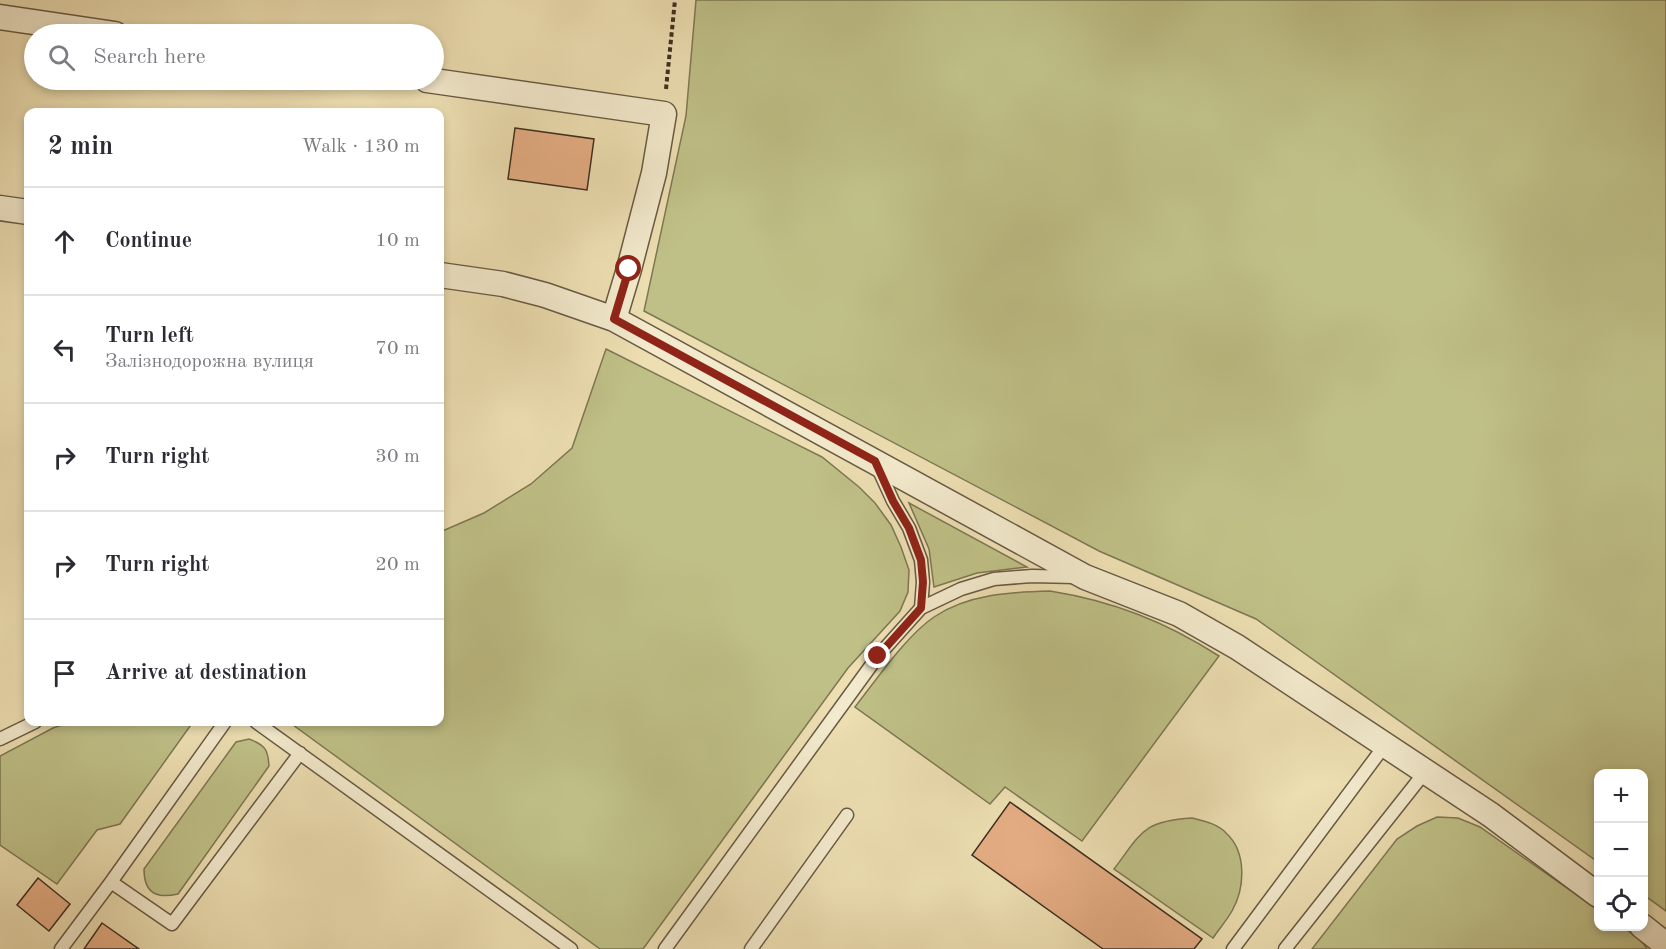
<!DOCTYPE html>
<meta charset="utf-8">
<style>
:root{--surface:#fff;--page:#f7f7f7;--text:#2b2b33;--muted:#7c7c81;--line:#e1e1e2}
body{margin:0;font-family:"Old Standard TT",serif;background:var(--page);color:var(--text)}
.controls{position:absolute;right:18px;bottom:18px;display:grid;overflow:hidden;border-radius:12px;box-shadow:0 3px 9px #0003}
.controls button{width:54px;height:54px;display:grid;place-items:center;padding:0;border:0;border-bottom:2px solid var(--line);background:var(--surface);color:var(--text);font:30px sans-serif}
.stop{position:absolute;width:18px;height:18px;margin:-14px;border:4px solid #8f2418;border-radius:50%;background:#fff}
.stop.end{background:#8f2418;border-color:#fff;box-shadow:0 2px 6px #0008}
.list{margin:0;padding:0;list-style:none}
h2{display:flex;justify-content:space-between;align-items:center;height:78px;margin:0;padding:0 24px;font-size:26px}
h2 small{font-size:20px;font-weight:400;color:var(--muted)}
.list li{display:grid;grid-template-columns:39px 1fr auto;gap:18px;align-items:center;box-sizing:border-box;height:108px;padding:0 24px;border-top:2px solid var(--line)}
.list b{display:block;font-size:22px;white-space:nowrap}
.list p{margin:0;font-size:20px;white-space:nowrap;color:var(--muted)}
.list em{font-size:20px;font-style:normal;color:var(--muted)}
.icon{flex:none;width:33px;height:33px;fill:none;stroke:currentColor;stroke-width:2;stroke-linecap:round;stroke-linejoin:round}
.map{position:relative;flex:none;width:1666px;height:949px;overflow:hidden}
.search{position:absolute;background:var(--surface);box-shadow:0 3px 9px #0003;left:24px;top:24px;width:420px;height:66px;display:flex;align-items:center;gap:15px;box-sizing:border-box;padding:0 21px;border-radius:33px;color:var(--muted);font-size:22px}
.panel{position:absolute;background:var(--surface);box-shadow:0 3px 9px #0003;left:24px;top:108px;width:420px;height:618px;border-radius:12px}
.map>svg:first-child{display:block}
.green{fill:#bfc087;stroke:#7e7754;stroke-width:1.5}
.building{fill:#e5ad84;stroke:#3c2e20;stroke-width:1.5}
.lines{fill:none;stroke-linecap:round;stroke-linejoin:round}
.lane-casing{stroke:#685a44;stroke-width:15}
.street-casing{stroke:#685a44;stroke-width:27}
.path{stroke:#3c2e20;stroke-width:4;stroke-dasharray:4.5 3;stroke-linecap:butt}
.lane{stroke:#f3eacd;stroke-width:12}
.street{stroke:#f3eacd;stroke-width:24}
.route{stroke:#8f2418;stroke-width:8}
</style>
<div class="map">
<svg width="1666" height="949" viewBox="0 0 1666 949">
<rect width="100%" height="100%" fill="#eddfb2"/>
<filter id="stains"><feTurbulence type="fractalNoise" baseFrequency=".00333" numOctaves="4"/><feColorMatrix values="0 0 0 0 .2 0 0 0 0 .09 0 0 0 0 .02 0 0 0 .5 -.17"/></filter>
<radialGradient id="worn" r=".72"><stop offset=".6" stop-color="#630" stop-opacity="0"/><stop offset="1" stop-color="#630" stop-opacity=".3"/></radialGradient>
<path class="green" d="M696 0H1666V911L1644 895V774H1598V862L1256 619 1099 551 644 311 686 116Z
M606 349 822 457 859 487 875 503 891 525 901 547 909 570 908 592 900 611 848 668 643 949H600L289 722H440V532L484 513 531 484 572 448Z
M909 503 1027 567 977 573 934 587 929 549Z
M1050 591C1113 601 1166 622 1219 656L1082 841 1005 787 990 804 855 707C877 679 906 636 934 617 968 594 1011 592 1050 591Z
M71 722H193L120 824 97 830 57 884 0 845V756L53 728Z
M249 739C265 745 268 749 269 766L178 894C156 899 144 893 144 869L236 742Z
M1437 817 1458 818 1480 827 1598 910V926L1622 927 1640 939 1647 949H1312L1397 839 1417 826Z
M1192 818C1204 821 1218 824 1226 833 1247 852 1245 888 1232 911 1227 920 1219 929 1213 938L1114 869C1142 832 1143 821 1192 818Z"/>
<path class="building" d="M515 128 594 139 587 190 508 179Z
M1010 802 1202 939 1194 949H1103L972 855Z
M38 878 70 904 49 931 17 905Z
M102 923 139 949H84Z"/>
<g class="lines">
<defs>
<path id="lane" d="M877 466 893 501 909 528 921 560 923 582 921 608
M256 722 571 949
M0 739 35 722
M111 882 172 924 300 753
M61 949 111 882 225 722
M665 949 878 656 921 608 961 589 994 579 1032 576 1075 577
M751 949 847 815
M1233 949 1385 745
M1285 949 1425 772"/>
<path id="street" d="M0 17 115 34
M427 80 664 114 654 173 629 269 614 319
M0 208 28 212
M440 275 503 284 545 295 614 319 1085 577 1179 614 1237 647 1491 815 1598 895
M1642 926 1666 945"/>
</defs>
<use href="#lane" class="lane-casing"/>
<use href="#street" class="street-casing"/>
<path class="path" d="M666 89 675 0"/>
<use href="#lane" class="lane"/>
<use href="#street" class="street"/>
</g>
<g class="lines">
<path class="route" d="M629 269 614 319 875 461 893 501 909 528 921 560 923 582 921 608 878 656"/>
</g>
<rect width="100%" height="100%" filter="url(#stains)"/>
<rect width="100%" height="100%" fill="url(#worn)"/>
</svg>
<div class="controls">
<button>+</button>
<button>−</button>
<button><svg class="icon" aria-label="locate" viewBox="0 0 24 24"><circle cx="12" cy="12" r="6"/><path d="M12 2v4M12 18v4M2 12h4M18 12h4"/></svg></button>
</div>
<div class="stop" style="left:629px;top:269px"></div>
<div class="stop end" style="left:878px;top:656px"></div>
<div class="search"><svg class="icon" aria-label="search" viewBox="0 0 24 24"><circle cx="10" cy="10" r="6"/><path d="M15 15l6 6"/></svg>Search here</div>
<section class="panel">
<h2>2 min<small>Walk · 130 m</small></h2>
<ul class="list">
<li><svg class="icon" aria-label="ahead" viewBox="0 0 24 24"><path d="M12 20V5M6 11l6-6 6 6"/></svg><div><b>Continue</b></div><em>10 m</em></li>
<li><svg class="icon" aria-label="left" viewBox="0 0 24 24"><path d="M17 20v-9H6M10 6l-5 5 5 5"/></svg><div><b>Turn left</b><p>Залізнодорожна вулиця</p></div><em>70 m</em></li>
<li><svg class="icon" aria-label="right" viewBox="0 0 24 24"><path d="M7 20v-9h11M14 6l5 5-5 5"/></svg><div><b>Turn right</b></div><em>30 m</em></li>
<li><svg class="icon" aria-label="right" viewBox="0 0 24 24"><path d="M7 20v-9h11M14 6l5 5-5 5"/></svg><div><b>Turn right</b></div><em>20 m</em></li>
<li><svg class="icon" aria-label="arrive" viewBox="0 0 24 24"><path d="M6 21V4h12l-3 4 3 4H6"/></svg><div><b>Arrive at destination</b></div></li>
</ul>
</section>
</div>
